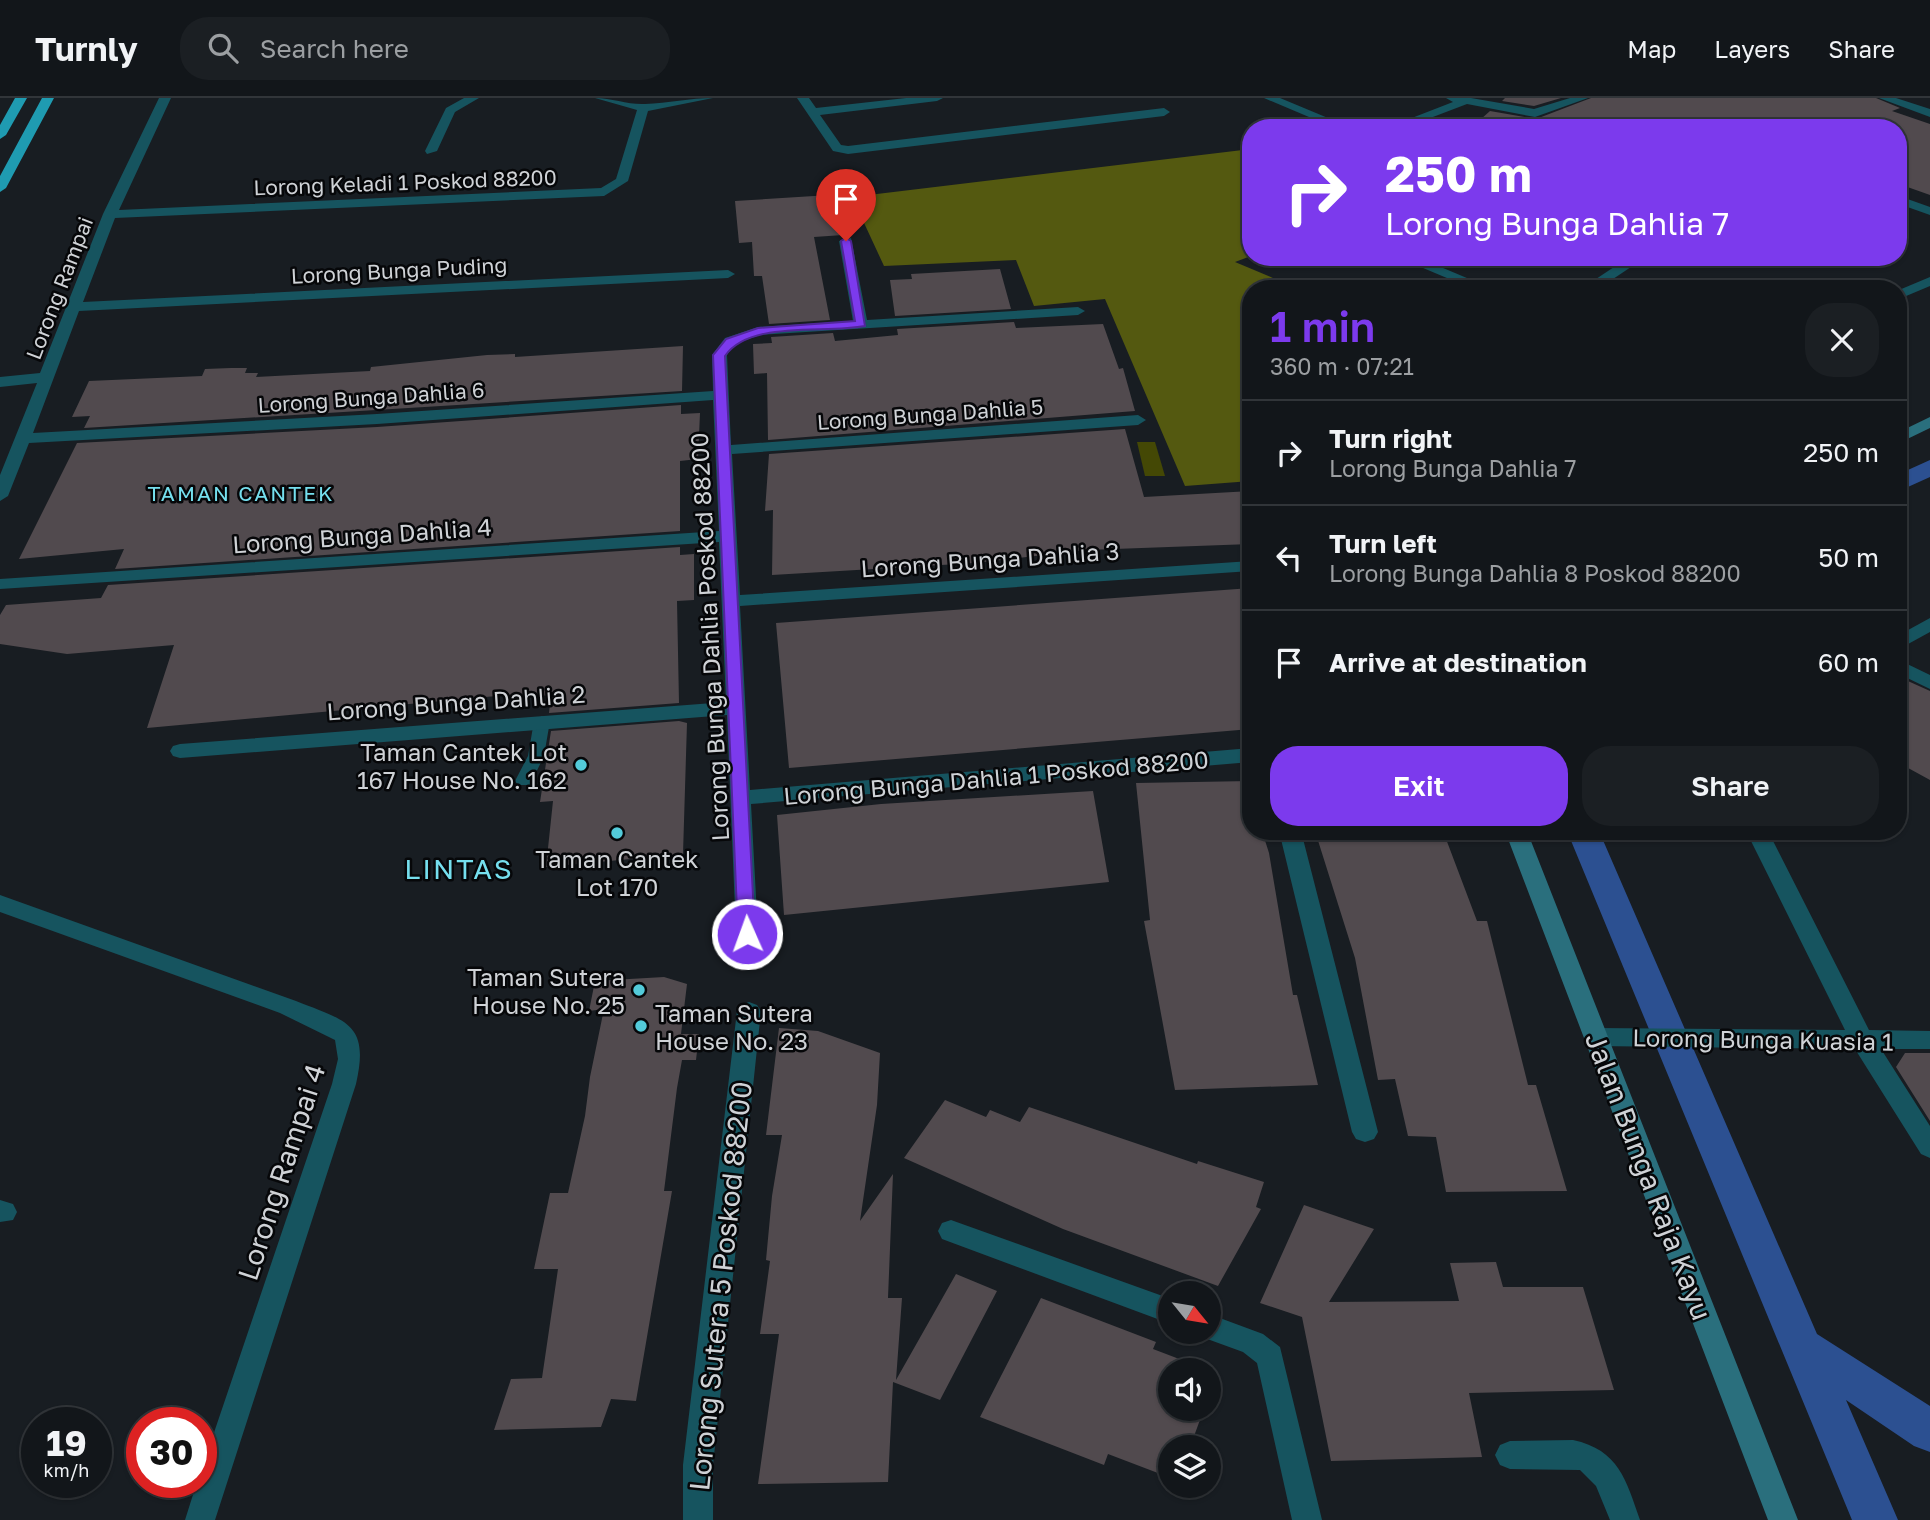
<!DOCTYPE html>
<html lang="en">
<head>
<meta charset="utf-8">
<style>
	:root { --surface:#12161a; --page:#1b1f23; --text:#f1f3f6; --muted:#9c9fa2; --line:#313539; --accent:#7c3aed }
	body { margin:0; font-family:"Golos Text",sans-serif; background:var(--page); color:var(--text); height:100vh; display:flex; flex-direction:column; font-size:26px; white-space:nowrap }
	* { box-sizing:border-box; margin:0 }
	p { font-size:23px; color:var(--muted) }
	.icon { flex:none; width:38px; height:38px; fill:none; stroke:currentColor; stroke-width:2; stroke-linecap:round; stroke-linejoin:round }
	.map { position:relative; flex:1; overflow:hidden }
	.side { position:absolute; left:1242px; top:182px; width:665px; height:560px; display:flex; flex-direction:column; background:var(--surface); border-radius:28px; box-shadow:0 2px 5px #0004,0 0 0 2px var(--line) }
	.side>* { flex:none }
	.guide { position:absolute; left:1242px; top:21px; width:665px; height:147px; border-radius:28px; box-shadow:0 2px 5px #0004,0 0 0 2px var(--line); background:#7c3aed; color:#fff; overflow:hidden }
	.needle { width:46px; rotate:120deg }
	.tools { position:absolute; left:1158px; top:1183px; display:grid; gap:14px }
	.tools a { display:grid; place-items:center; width:63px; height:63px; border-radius:50%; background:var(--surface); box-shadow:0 2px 5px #0004,0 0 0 2px var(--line); font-size:35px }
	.speed { position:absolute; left:21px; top:1309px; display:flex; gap:14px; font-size:35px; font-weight:700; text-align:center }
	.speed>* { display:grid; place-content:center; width:91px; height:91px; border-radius:50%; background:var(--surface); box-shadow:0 2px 5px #0004,0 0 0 2px var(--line); line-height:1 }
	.speed small { font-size:18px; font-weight:400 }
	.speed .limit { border:10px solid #d22; background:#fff; color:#111 }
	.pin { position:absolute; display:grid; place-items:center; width:60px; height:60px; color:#fff; margin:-72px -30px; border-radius:50% 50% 50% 0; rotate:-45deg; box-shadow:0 0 7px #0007 }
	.pin .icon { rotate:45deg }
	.me { position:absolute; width:77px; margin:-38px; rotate:358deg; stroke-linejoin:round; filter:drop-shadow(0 0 5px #0008) }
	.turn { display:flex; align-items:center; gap:24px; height:147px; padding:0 28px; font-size:32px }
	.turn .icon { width:91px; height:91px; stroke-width:2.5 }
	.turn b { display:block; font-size:49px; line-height:60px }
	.round { display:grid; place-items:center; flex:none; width:74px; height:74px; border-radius:28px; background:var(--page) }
	.summary { display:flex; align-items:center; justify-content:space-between; height:119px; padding:0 28px }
	h1 { font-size:42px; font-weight:600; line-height:52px; color:var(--accent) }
	.primary-button { display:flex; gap:14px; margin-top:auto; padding:14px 28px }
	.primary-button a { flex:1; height:80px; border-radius:28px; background:var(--accent); color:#fff; font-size:28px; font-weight:600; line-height:80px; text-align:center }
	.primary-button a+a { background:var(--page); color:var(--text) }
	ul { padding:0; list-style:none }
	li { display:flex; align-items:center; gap:21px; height:105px; padding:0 28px; border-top:2px solid var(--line) }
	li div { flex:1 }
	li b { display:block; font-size:26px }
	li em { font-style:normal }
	header { display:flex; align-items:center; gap:42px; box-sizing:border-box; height:98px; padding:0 35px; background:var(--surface); border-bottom:2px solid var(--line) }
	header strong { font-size:33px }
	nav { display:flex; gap:38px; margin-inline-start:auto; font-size:24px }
	.search { width:490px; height:63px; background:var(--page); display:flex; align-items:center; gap:18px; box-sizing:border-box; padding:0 24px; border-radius:28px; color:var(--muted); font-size:26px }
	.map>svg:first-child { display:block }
	.green { fill:#444805 }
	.forest { fill:#545910 }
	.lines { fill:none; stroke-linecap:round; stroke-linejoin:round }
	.canal { fill:#2c5091; fill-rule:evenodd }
	.building { fill:#514a4e }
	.lane { fill:#16545f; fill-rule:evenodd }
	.street { fill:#16545f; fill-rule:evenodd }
	.secondary { fill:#2a6f7d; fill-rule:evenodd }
	.highway { fill:#1f9bb1; fill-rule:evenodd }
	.route { fill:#7c3aed; stroke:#51269a; stroke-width:2 }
	.poi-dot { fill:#53cbda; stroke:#060709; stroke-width:2.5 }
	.labels { text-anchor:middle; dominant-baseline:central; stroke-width:5; stroke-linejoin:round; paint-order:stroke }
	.far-street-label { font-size:21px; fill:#cfd2d6; stroke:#060709 }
	.far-neighbourhood-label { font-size:21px; letter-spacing:2px; fill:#75dfee; stroke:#060709 }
	.street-label { font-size:24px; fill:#cfd2d6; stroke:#060709 }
	.poi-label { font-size:24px; fill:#cfd2d6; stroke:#060709; text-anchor:end }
	.quarter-label { font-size:28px; letter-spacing:2px; fill:#75dfee; stroke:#060709 }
	.near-street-label { font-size:28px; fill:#cfd2d6; stroke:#060709 }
</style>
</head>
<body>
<header>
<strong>Turnly</strong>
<div class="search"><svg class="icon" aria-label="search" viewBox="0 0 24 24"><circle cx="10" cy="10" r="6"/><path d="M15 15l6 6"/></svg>Search here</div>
<nav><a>Map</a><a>Layers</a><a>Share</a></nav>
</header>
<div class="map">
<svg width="1930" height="1422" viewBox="0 0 1930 1422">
	<rect width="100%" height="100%" fill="#181d22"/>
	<path class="green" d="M 1137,344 L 1155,344 L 1165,378 L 1145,378 Z"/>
	<path class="forest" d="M 1251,51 L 1251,158 L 1235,164 L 1299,191 L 1251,191 L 1251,383 L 1185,388 L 1105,201 L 1034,208 L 1016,162 L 884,168 L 852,99 Z"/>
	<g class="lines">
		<path class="canal" d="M 1930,362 L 1930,379 L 1899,393 L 1899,376 Z
			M 1567,733 L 1599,733 L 1817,1236 L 1930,1308 L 1930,1354 L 1914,1348 L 1846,1302 L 1898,1422 L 1852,1422 Z"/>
	</g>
	<path class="building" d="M 1505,0 L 1561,0 L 1534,8 L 1502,3 Z
		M 1591,0 L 1876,0 L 1900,10 L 1892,13 L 1930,26 L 1930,97 L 1899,86 L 1899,30 L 1740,30 L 1709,19 L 1682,30 L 1471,30 L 1490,13 L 1536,21 Z
		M 830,97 L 843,137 L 814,139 L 830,222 L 769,226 L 762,178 L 754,178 L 752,144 L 739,145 L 735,103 Z
		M 1000,171 L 1011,211 L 895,218 L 890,182 L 912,181 L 911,176 Z
		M 1014,224 L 1016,230 L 1103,226 L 1119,271 L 1123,270 L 1135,313 L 768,342 L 767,275 L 754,276 L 753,246 L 772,245 L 771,239 L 833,235 L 835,243 L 898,237 L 897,231 Z
		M 683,248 L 682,293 L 84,330 L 90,318 L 72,319 L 89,283 L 202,278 L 205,271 L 231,270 L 247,270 L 245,275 L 258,275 L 256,279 L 370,273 L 371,269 L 487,257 L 515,256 L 515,259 Z
		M 681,307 L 681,316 L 700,315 L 698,361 L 680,363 L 680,433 L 115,471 L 124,451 L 19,461 L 77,345 L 377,329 Z
		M 1125,331 L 1144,399 L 1251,393 L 1251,446 L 1087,452 L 975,465 L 772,477 L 773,412 L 765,413 L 769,356 Z
		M 680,449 L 680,457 L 694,456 L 694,502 L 677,503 L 679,605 L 549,615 L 551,597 L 518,600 L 519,596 L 147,630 L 174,547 L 67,556 L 0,546 L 0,517 L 6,507 L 101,500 L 108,487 Z
		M 1251,490 L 1251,631 L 789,670 L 776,525 Z
		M 1899,579 L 1930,593 L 1930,682 L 1899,665 Z
		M 679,623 L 687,625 L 683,756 L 546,769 L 553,703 L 540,704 L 551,633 Z
		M 1251,683 L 1251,733 L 1262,733 L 1269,755 L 1293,897 L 1297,897 L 1318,987 L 1175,992 L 1144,823 L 1150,822 L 1136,685 Z
		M 1093,693 L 1109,784 L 784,817 L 777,717 L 881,706 Z
		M 1315,733 L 1443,733 L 1477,823 L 1487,823 L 1528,987 L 1536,987 L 1567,1093 L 1446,1094 L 1436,1039 L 1408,1038 L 1395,981 L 1378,982 L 1355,860 Z
		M 664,879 L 687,886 L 681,936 L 699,936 L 696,962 L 682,962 L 677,990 L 664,1093 L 672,1093 L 636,1303 L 611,1301 L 601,1329 L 494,1332 L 511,1281 L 542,1280 L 558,1171 L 534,1171 L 550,1095 L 568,1095 L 585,1018 L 590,979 L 604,911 L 589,913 L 595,883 Z
		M 779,930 L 818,933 L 880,955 L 877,1007 L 860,1123 L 893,1076 L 888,1200 L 902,1200 L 896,1282 L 956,1176 L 997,1193 L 940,1302 L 893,1284 L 888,1384 L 758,1386 L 779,1236 L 760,1236 L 770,1163 L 766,1162 L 772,1098 L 782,1037 L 766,1037 Z
		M 1905,955 L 1930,955 L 1930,1023 L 1896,969 Z
		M 945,1002 L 986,1019 L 990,1012 L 1020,1024 L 1029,1009 L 1197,1066 L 1198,1063 L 1264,1084 L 1256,1109 L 1261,1111 L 1218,1188 L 1063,1131 L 904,1060 Z
		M 1304,1107 L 1374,1131 L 1329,1204 L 1459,1203 L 1450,1165 L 1496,1164 L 1503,1189 L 1583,1189 L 1614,1292 L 1469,1295 L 1482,1359 L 1331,1363 L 1302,1219 L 1260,1205 Z
		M 1041,1200 L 1156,1244 L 1153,1251 L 1216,1275 L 1209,1294 L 1209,1272 L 1171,1272 L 1171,1311 L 1204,1311 L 1190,1349 L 1171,1349 L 1171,1380 L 1108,1356 L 1104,1367 L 980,1319 Z"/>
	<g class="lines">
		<path class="lane" d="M 542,618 L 550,623 L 544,658 L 530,687 L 518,687 L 515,683 L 528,658 L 534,623 Z"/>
		<path class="street" d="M 159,0 L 171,0 L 119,112 L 601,90 L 616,81 L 637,12 L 595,0 C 612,0 629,7 645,6 C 668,5 690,0 713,0 L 648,13 L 628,83 L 604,98 L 115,120 L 83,204 L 728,172 L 735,176 L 728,180 L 79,213 L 33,335 L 377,316 L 713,293 L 712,257 L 725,240 L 758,229 L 853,223 L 839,143 L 851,140 L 867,222 L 1078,209 L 1085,213 L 1078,217 L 760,237 L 735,246 L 727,257 L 731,347 L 1138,317 L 1146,322 L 1138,327 L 732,356 L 740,497 L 1251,463 L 1251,473 L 740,508 L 750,692 L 1251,650 L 1251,664 L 751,706 L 758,836 L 755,842 L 739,842 L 736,836 L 727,617 L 180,660 L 173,658 L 170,653 L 173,648 L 180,646 L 726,604 L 719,444 L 0,491 L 0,481 L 719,433 L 713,302 L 377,326 L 29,345 L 8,398 L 0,403 L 0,377 L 37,285 L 0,289 L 0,279 L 40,275 L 103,116 Z
			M 464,0 L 479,0 L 455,14 L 437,53 L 427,56 L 425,53 L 446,10 Z
			M 797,0 L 809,0 L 816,10 L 906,0 L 943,0 L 937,3 L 820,17 L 841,47 L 848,48 L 1164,10 L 1170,14 L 1164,18 L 848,56 L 833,53 Z
			M 1264,0 L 1280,0 L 1352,30 L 1335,30 Z
			M 1446,0 L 1471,0 L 1534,11 L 1570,0 L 1588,0 L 1535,19 L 1467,6 L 1404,30 L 1386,30 L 1453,4 Z
			M 1879,0 L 1896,0 L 1930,11 L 1930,19 Z
			M 1697,25 L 1705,30 L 1692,30 Z
			M 1899,98 L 1930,109 L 1930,117 L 1899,106 Z
			M 1397,159 L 1417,159 L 1493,191 L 1473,191 Z
			M 1629,159 L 1646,159 L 1598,191 L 1581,191 Z
			M 1930,179 L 1930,188 L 1899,201 L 1899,192 Z
			M 1930,520 L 1930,534 L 1899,551 L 1899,537 Z
			M 1899,562 L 1930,577 L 1930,591 L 1899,576 Z
			M 1279,733 L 1301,733 L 1378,1034 L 1374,1041 L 1365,1044 L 1356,1041 L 1352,1034 Z
			M 1746,733 L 1768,733 L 1869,932 L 1930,933 L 1930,951 L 1881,951 L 1930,1028 L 1930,1060 L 1921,1056 L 1855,951 L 1596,948 L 1588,946 L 1584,939 L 1588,932 L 1596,930 L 1845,932 Z
			M 0,797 L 296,903 C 346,923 370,925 356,986 L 215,1422 L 185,1422 L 197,1384 L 201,1384 L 201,1373 L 332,986 L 338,961 L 335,942 L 280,915 L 0,814 Z
			M 749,904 L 757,907 L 761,913 L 713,1367 L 713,1422 L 683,1422 L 683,1367 L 737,913 L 741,907 Z
			M 0,1102 L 13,1106 L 17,1114 L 13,1122 L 0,1124 Z
			M 951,1122 L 1171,1201 L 1171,1226 L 942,1141 L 938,1133 L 942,1125 Z
			M 1209,1216 L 1263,1236 L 1280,1249 L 1322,1422 L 1292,1422 L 1257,1265 L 1243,1254 L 1199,1238 L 1197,1234 L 1209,1234 Z
			M 1573,1342 C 1619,1352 1626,1382 1640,1422 L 1610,1422 L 1596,1388 L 1580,1372 L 1510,1371 L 1500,1367 L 1495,1357 L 1500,1347 L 1510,1343 Z"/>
		<path class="secondary" d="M 1930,319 L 1930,330 L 1899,345 L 1899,334 Z
			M 1505,733 L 1527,733 L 1798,1422 L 1768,1422 Z"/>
		<path class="highway" d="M 15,0 L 27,0 L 6,37 L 0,41 L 0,27 Z
			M 42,0 L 54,0 L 6,90 L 0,94 L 0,78 Z"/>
	</g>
	<path class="route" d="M 846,140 L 851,143 L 865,228 C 824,236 750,222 725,258 L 755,836 L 747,842 L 738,836 L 713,257 L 726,241 L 758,230 L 855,223 L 841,143 Z"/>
	<g class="poi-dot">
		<circle cx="581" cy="667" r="7"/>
		<circle cx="617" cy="735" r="7"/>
		<circle cx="639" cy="892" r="7"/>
		<circle cx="641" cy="928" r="7"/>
	</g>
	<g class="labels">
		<g class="far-street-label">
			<text transform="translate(405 84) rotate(-2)">Lorong Keladi 1 Poskod 88200</text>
			<text transform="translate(399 172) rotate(-3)">Lorong Bunga Puding</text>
			<text transform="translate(59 190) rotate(-69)">Lorong Rampai</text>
			<text transform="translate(371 299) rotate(-4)">Lorong Bunga Dahlia 6</text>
			<text transform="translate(930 316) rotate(-4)">Lorong Bunga Dahlia 5</text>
		</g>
		<g class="far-neighbourhood-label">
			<text x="241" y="395">TAMAN CANTEK</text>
		</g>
		<g class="street-label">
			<text transform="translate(362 437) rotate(-4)">Lorong Bunga Dahlia 4</text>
			<text transform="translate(990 461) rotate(-4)">Lorong Bunga Dahlia 3</text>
			<text transform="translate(709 539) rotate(-93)">Lorong Bunga Dahlia Poskod 88200</text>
			<text transform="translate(456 604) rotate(-4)">Lorong Bunga Dahlia 2</text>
			<text transform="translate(996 679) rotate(-5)">Lorong Bunga Dahlia 1 Poskod 88200</text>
			<text transform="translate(1763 941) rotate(1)">Lorong Bunga Kuasia 1</text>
		</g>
		<g class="poi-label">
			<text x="567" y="653">Taman Cantek Lot<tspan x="567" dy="28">167 House No. 162</tspan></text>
			<text x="617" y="760" text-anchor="middle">Taman Cantek<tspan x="617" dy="28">Lot 170</tspan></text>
			<text x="625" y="878">Taman Sutera<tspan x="625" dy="28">House No. 25</tspan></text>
			<text x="655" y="914" text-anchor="start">Taman Sutera<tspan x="655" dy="28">House No. 23</tspan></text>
		</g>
		<g class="quarter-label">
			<text x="459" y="770">LINTAS</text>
		</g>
		<g class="near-street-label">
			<text transform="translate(281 1074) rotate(-72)">Lorong Rampai 4</text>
			<text transform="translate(1649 1078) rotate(69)">Jalan Bunga Raja Kayu</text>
			<text transform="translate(720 1188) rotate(-84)">Lorong Sutera 5 Poskod 88200</text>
		</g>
	</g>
</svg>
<div class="tools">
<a><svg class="needle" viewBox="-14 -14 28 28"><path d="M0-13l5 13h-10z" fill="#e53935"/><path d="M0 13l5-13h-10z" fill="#9c9fa2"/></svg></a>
<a><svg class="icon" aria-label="sound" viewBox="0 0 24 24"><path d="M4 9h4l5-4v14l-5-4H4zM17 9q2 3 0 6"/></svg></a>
<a><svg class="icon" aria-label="layers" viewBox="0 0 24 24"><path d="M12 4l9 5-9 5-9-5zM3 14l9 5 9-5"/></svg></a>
</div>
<div class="speed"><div>19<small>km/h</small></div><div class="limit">30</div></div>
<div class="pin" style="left:846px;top:143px;background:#d93025"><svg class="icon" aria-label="arrive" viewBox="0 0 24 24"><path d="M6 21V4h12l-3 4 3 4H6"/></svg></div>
<svg class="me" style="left:747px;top:836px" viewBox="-20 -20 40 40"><circle r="17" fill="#7c3aed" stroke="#fff" stroke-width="3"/><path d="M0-11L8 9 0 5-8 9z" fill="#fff"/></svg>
<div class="guide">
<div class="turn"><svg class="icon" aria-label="right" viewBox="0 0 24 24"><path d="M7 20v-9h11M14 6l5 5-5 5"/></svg><div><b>250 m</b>Lorong Bunga Dahlia 7</div></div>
</div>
<section class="side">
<div class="summary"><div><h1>1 min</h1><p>360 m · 07:21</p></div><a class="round"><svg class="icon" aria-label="close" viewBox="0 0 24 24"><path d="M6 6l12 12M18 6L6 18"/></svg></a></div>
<ul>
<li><svg class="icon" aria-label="right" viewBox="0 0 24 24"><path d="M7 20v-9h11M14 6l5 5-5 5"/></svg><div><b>Turn right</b><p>Lorong Bunga Dahlia 7</p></div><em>250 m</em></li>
<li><svg class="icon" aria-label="left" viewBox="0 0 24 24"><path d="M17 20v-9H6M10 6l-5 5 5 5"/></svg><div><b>Turn left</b><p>Lorong Bunga Dahlia 8 Poskod 88200</p></div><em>50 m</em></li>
<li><svg class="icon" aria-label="arrive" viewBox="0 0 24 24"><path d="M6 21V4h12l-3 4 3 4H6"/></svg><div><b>Arrive at destination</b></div><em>60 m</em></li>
</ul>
<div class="primary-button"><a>Exit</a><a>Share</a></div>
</section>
</div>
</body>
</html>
